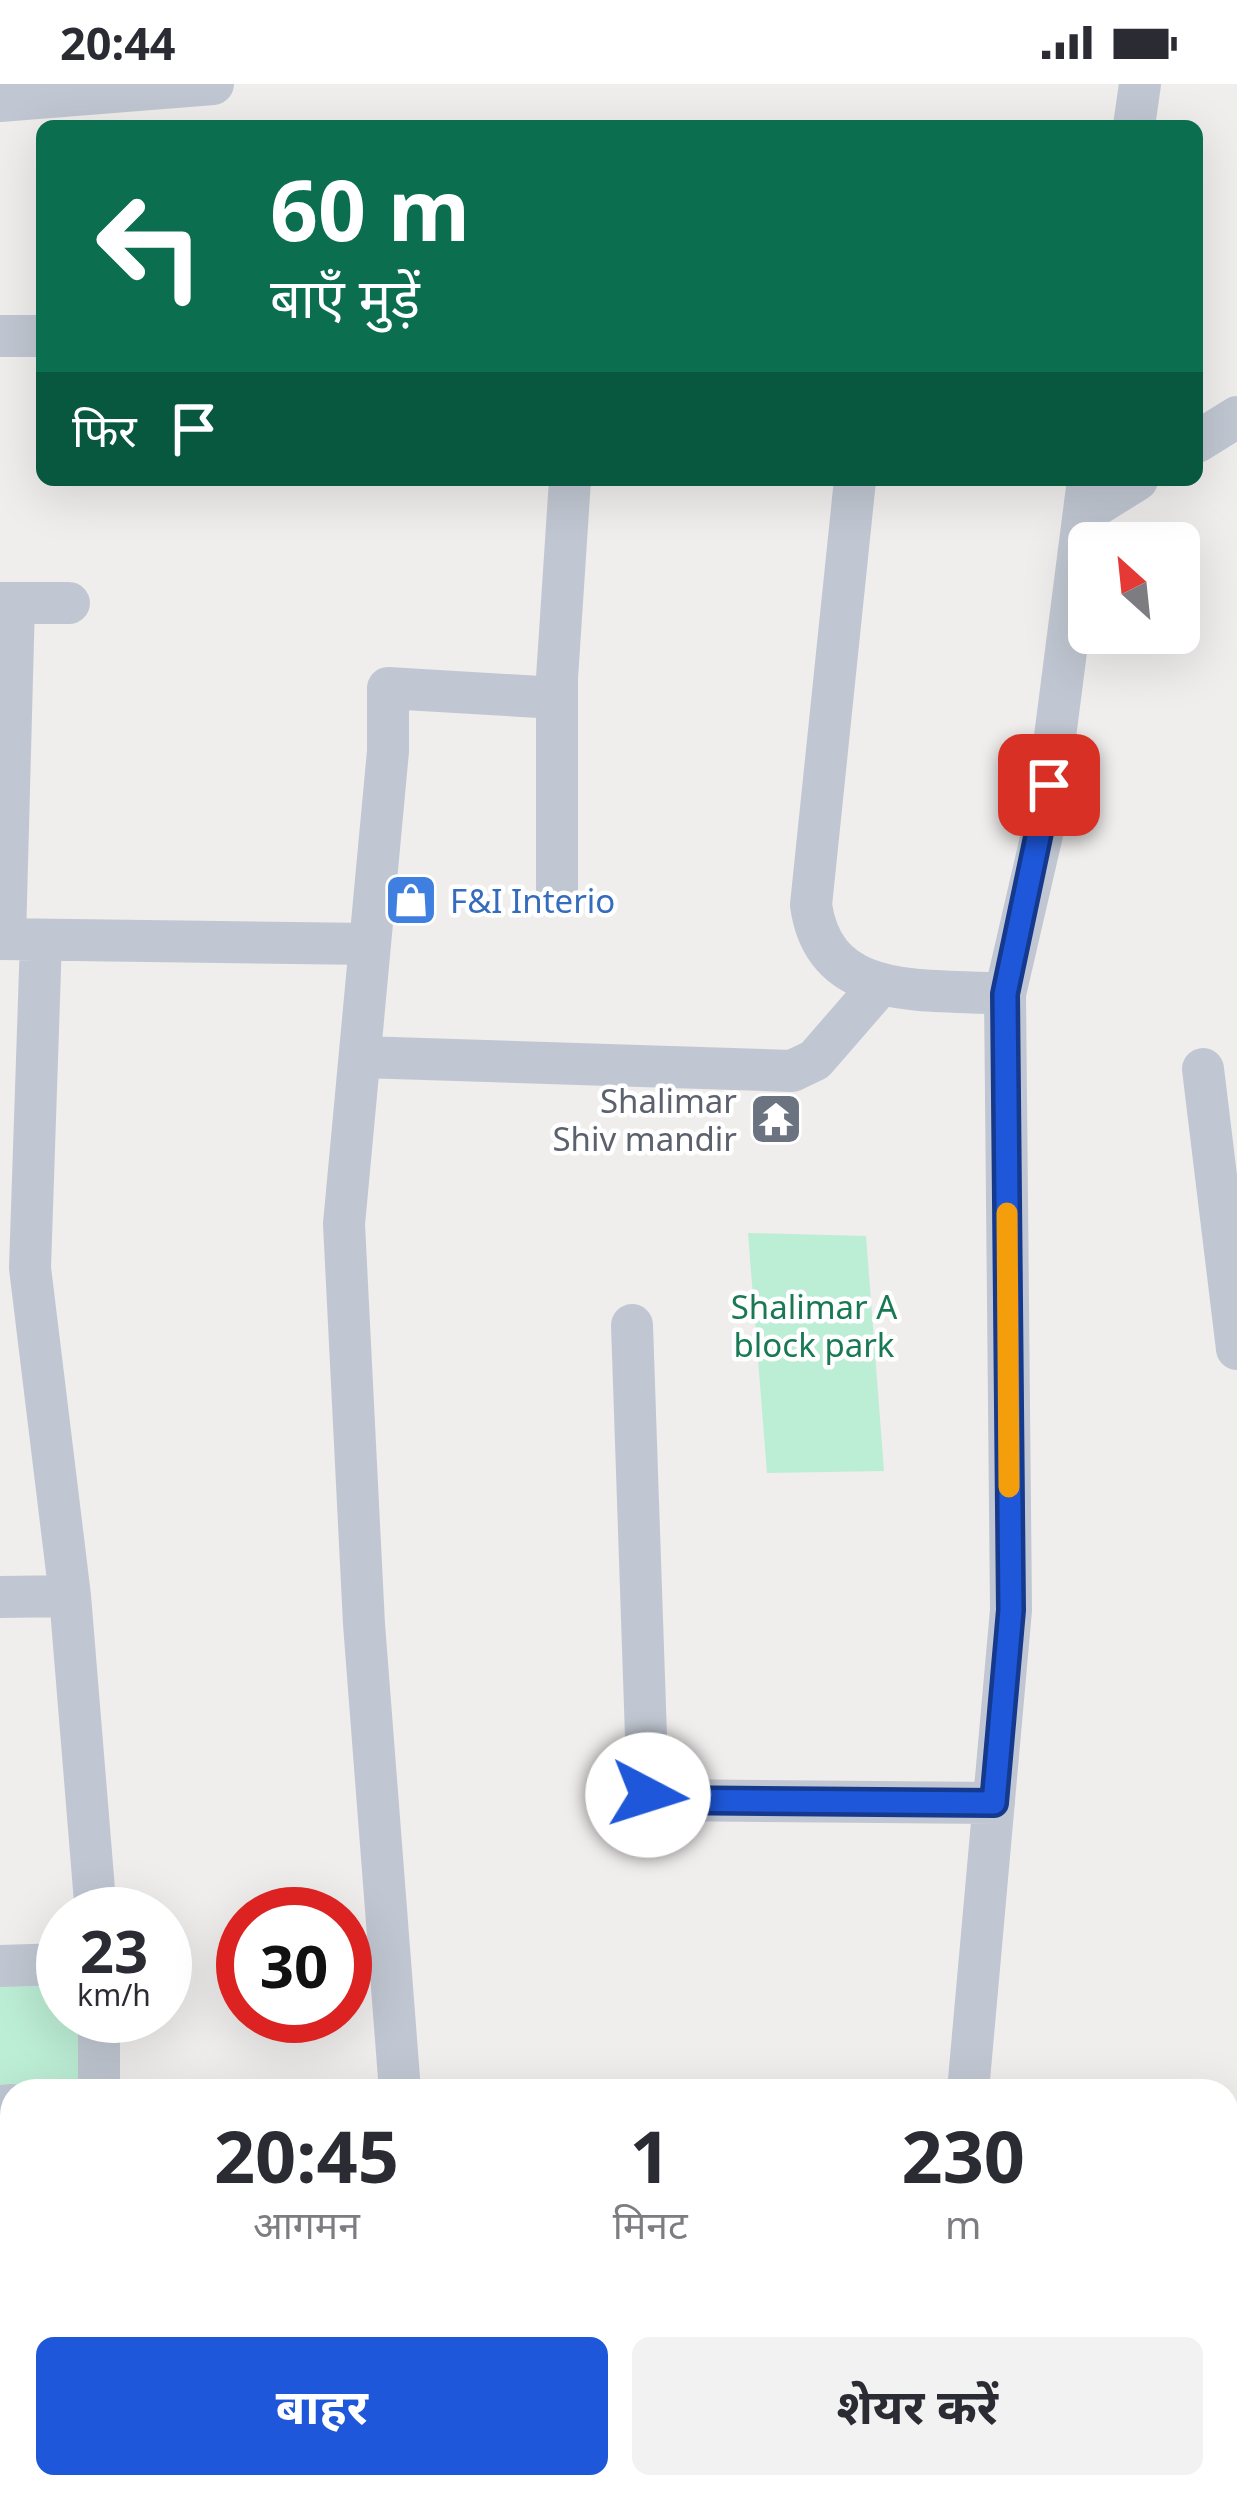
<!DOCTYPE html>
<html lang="hi">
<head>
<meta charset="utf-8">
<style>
	:root { --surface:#fff; --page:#f2f2f3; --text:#2b2b33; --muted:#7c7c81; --accent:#1e57d9 }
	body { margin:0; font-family:"Noto Sans","Noto Sans Devanagari",sans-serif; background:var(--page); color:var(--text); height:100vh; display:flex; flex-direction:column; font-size:45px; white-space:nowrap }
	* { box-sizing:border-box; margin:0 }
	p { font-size:39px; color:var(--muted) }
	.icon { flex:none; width:66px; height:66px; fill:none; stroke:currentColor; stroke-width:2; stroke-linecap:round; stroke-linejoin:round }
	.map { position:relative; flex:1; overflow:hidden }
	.details { position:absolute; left:0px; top:1995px; width:1239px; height:420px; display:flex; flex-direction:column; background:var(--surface); border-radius:36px 36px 0 0; box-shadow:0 12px 48px #0002 }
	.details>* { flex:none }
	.hud { position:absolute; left:36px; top:36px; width:1167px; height:366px; border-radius:18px; box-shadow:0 12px 48px #0002; background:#0b6e4f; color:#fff; overflow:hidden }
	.needle { width:78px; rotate:333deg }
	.buttons { position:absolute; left:1068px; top:438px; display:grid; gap:24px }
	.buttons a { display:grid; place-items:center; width:132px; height:132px; border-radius:18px; background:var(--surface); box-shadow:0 12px 48px #0002; font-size:60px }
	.speed { position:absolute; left:36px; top:1803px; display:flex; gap:24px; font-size:60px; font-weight:700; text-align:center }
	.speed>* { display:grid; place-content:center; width:156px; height:156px; border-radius:50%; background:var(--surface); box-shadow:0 12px 48px #0002; line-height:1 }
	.speed small { font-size:30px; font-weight:400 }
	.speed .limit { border:18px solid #d22; background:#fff; color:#111 }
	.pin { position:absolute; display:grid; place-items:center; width:102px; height:102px; color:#fff; margin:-51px; border-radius:24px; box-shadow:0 6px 18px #0006 }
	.me { position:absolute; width:132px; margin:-66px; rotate:95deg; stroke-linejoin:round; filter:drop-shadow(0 0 9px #0008) }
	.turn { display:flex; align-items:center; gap:42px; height:252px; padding:0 36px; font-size:54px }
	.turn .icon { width:156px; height:156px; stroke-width:2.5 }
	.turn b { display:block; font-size:84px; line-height:102px }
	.then { display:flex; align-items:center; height:114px; padding:0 36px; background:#0003; gap:24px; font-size:45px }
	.eta { display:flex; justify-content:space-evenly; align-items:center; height:204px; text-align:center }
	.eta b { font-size:72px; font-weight:700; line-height:84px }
	.action { display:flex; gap:24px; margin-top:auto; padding:24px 36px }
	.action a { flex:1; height:138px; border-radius:18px; background:var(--accent); color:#fff; font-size:48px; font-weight:700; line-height:138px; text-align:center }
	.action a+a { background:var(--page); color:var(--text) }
	.status { display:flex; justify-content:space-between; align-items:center; height:84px; padding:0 60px; background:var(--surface); direction:ltr }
	.status svg { height:33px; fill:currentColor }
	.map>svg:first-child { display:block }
	.green { fill:#bcedd5 }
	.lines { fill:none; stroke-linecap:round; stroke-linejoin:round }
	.minor { stroke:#c1c7d2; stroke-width:42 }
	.route-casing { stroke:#14398d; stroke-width:30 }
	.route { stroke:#1e57d9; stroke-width:21 }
	.slow { stroke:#f59e0b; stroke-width:21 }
	.labels { text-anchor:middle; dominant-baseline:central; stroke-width:9; stroke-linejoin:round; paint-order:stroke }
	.shop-label { font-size:33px; fill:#366cbe; stroke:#fff; text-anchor:start }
	.worship-label { font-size:33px; fill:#5b616d; stroke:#fff; text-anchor:end }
	.park-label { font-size:33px; fill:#197955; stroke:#fff }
</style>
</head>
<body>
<div class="status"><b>20:44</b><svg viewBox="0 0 49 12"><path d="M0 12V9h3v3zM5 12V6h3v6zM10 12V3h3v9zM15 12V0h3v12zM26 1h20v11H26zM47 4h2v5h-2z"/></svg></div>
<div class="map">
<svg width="1237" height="2415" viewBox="0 0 1237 2415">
	<rect width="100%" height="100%" fill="#f0eded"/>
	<path class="green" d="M 748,1149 L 866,1152 L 884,1387 L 767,1389 Z
		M 63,1881 L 63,1932 L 99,1932 L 99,2007 L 12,2007 L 0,2019 L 0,1884 Z
		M 12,2293 L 12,2403 L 132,2403 L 134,2415 L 0,2415 L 0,2295 Z"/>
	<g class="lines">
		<path class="minor" d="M 0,17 L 213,0
			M 1134,42 L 1140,0
			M 0,252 L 42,252
			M 1197,358 L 1237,333
			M 855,396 L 811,821 C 825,920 926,904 1005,910
			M 1084,429 L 1137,396
			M 0,519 L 69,519
			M 557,809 L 557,594 L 570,396
			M 0,855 L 370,860
			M 5,855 L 14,519
			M 41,856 L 30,1184 L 70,1512
			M 362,973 L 792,987 L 815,976 L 881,900
			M 1203,985 L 1237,1265
			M 632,1241 L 648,1711 L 658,1716 L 994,1719
			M 0,1513 L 70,1512 L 96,1830
			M 0,1882 L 63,1880
			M 99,2007 L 99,1932
			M 400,2007 L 364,1540 L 344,1140 L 388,667 L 388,604 L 557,614
			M 968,2007 L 1011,1526 L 1005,910 L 1043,746 L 1088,396
			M 0,2022 L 12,2021
			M 1227,2113 L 1237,2109
			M 0,2295 L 12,2293
			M 133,2403 L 134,2415
			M 455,2403 L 456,2415
			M 998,2403 L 1004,2415
			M 533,2415 L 561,2403"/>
	</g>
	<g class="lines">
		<g class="route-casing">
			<path id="route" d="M 648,1711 L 658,1716 L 994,1719 L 1011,1526 L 1005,910 L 1049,701"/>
		</g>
		<use href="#route" class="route"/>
		<path class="slow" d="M 1007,1129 L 1009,1403"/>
	</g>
	<defs>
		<g id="shop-square" transform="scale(2.7)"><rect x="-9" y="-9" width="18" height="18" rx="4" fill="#3f7fe0" stroke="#fff"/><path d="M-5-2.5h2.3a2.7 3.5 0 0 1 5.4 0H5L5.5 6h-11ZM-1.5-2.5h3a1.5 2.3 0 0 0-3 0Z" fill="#fff"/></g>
		<g id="temple-square" transform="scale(2.7)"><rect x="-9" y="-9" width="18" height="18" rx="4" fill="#6b7280" stroke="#fff"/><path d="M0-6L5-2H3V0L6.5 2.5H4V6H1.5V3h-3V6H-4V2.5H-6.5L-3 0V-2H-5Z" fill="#fff"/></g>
	</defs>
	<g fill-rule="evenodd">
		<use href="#shop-square" x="411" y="816"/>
		<use href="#temple-square" x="776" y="1035"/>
	</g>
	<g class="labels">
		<g class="shop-label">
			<text x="450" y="816">F&amp;I Interio</text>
		</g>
		<g class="worship-label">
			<text x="737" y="1016">Shalimar<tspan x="737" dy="38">Shiv mandir</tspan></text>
		</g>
		<g class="park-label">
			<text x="814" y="1222">Shalimar A<tspan x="814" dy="38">block park</tspan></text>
		</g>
	</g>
</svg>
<div class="buttons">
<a><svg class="needle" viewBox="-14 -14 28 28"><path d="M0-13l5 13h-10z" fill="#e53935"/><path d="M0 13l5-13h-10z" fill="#7c7c81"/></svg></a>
</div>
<div class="speed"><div>23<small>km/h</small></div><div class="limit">30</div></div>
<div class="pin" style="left:1049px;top:701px;background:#d93025"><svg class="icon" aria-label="arrive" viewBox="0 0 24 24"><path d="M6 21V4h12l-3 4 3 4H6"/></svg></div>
<svg class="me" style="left:648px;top:1711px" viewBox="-20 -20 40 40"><circle r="19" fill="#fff"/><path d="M0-13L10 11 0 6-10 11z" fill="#1e57d9"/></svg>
<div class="hud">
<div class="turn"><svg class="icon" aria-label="left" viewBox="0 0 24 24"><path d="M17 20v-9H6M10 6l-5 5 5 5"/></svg><div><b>60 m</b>बाएँ मुड़ें</div></div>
<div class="then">फिर<svg class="icon" aria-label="arrive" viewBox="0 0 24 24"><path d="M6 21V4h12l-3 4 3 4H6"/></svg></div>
</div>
<section class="details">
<div class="eta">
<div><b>20:45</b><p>आगमन</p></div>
<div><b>1</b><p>मिनट</p></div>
<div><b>230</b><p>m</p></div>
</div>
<div class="action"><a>बाहर</a><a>शेयर करें</a></div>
</section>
</div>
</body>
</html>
